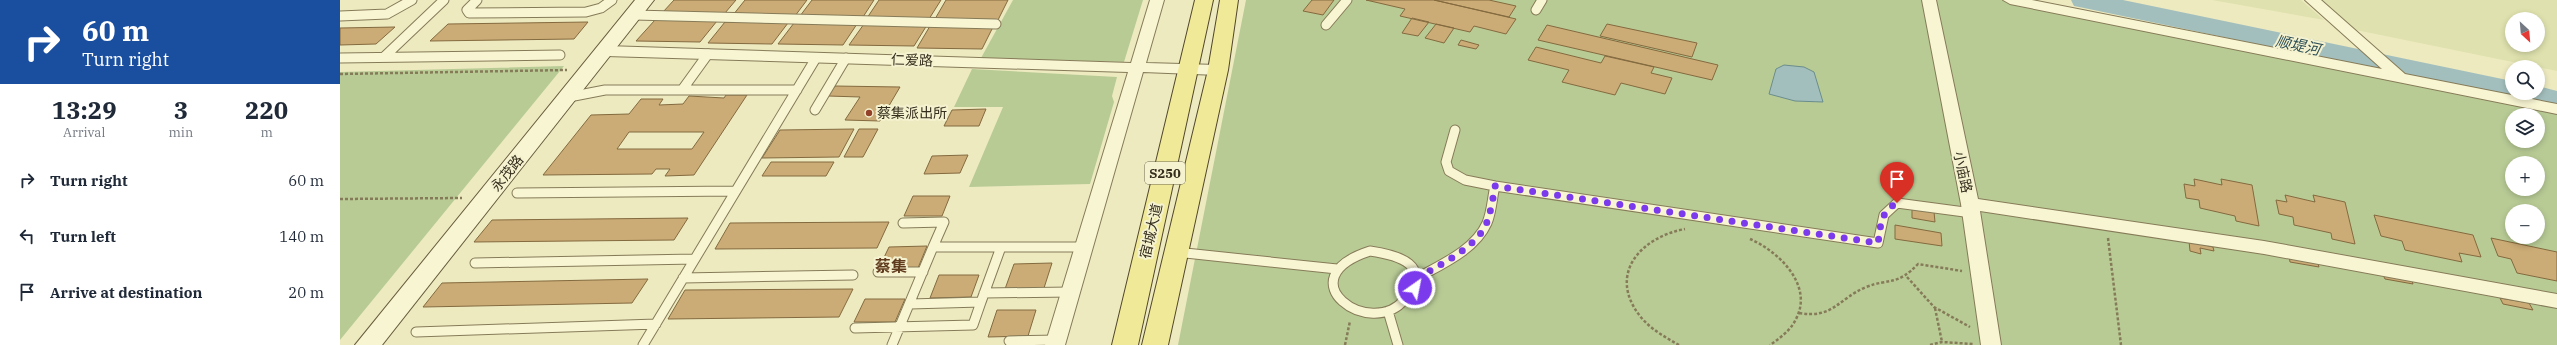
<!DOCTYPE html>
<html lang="en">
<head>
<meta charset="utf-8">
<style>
	:root { --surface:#fff; --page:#f6f6f7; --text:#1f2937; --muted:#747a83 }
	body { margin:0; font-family:"IBM Plex Serif","Noto Sans SC",serif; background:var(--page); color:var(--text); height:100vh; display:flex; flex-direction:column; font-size:15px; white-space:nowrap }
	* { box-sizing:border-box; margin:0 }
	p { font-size:13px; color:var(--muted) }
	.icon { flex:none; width:22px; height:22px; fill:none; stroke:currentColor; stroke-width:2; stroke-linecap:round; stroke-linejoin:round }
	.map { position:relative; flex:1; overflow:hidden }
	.details { display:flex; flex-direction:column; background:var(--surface); width:340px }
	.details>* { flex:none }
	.guide { background:#1a4fa0; color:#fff; overflow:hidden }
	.needle { width:26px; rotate:154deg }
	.controls { position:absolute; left:2165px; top:12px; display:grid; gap:8px }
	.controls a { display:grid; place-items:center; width:40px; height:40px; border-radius:50%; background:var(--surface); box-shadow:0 2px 6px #0003; font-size:20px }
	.pin { position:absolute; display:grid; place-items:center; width:34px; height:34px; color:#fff; margin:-41px -17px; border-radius:50% 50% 50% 0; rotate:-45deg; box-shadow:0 0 4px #0007 }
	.pin .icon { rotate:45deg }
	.me { position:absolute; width:44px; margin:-22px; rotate:33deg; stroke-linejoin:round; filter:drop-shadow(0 0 3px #0008) }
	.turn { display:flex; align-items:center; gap:14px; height:84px; padding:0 16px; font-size:18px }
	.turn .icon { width:52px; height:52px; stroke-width:2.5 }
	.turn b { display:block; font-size:28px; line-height:34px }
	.eta { display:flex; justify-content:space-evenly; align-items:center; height:68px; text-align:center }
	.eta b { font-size:24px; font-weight:700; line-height:28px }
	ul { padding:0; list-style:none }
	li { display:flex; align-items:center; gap:12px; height:56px; padding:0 16px }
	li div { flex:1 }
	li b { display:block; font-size:15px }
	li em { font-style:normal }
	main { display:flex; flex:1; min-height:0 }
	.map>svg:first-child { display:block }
	.farmland { fill:#dfe2ae; fill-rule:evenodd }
	.green { fill:#b8cb95; fill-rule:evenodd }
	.water { fill:#a3bfbd; stroke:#6a8d8c }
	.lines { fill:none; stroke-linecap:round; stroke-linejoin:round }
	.river { fill:#a3bfbd; fill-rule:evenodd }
	.building { fill:#cbac76; stroke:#846a3f; fill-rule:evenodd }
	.lane-casing { stroke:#867b58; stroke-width:11 }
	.street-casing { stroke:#867b58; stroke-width:2 }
	.secondary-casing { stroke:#675b3c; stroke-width:2 }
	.primary-casing { stroke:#53472d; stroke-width:2 }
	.path { stroke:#867b58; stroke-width:2.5; stroke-dasharray:3 2; stroke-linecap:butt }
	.lane { stroke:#f8f5d3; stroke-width:9 }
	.street { fill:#f8f5d3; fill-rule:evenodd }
	.secondary { fill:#f8f5d3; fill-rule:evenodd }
	.primary { fill:#f0e998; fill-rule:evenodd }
	.route { stroke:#7c3aed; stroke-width:7; stroke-dasharray:0 12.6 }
	.poi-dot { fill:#944129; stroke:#f5f2d0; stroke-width:1.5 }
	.labels { text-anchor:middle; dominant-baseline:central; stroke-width:4; stroke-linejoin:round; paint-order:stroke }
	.shield { fill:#f5f2d0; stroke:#6f6953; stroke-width:1 }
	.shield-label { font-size:13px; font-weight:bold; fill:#352e1d }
	.street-label { font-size:14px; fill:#352e1d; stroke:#f5f2d0 }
	.poi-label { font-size:14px; fill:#352e1d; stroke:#f5f2d0; text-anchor:start }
	.water-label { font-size:15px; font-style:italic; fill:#2c4e55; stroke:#f5f2d0 }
	.quarter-label { font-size:16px; font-weight:bold; fill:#613b1d; stroke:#f5f2d0 }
</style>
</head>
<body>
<main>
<section class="details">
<div class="guide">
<div class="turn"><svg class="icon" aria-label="right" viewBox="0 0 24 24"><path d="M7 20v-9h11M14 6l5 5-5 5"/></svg><div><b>60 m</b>Turn right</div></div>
</div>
<div class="eta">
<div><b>13:29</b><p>Arrival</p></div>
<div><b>3</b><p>min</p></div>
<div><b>220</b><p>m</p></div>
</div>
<ul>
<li><svg class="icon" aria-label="right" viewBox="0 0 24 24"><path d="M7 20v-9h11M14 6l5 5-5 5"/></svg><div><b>Turn right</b></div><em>60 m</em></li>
<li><svg class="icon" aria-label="left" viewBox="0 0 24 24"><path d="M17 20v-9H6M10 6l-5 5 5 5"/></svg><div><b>Turn left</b></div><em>140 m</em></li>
<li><svg class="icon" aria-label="arrive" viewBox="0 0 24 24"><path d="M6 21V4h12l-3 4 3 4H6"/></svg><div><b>Arrive at destination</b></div><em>20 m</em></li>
</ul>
</section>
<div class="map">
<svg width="2217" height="345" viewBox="0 0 2217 345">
	<rect width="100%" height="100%" fill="#edeac0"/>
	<path class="farmland" d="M 1872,0 L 1961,0 L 1984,20 Z
		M 1982,0 L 2217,0 L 2217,71 L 2016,30 ZM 2172,19 L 2198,19 L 2198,45 L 2172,45 Z"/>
	<path class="green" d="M 673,0 L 803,0 L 784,62 L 641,58 Z
		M 906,0 L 1675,0 L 2217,112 L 2217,345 L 838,345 ZM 2172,115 L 2198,115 L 2198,141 L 2172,141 ZM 2172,163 L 2198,163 L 2198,189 L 2172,189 ZM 2172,211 L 2198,211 L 2198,237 L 2172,237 Z
		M 224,66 L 0,340 L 0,72 Z
		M 632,69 L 777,77 L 772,96 L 774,102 L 750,184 L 629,187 L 663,107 L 614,107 Z"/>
	<path class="water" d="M 1444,65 L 1464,67 L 1474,72 L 1483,102 L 1455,101 L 1429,94 L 1436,69 Z"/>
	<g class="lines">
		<path class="river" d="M 1731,0 L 1783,0 L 2172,81 L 2172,93 L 2198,93 L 2198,86 L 2217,91 L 2217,109 L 2175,98 L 1744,8 L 1734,6 Z"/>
	</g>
	<path class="building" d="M 334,0 L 396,0 L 385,13 L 323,12 Z
		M 405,0 L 467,0 L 455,16 L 393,15 Z
		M 472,0 L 534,0 L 523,17 L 460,16 Z
		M 539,0 L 601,0 L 589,19 L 527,18 Z
		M 606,0 L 668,0 L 658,20 L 595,19 Z
		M 972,0 L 994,0 L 983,15 L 963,11 Z
		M 1026,0 L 1094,0 L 1176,19 L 1166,34 L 1134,26 L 1130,32 L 1060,16 L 1065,9 Z
		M 1094,0 L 1149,0 L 1176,6 L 1169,17 Z
		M 1072,18 L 1089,22 L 1078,36 L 1062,33 Z
		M 315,20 L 377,21 L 360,42 L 296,41 Z
		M 248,22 L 234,39 L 90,41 L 108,24 Z
		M 385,22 L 448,23 L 432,44 L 368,43 Z
		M 454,23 L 517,24 L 503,45 L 438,44 Z
		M 524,24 L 587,25 L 574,46 L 509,45 Z
		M 1096,24 L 1114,28 L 1104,43 L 1085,38 Z
		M 1267,24 L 1357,43 L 1352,57 L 1260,36 Z
		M 1207,25 L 1378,65 L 1372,80 L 1198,40 Z
		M 590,26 L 653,27 L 642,49 L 577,48 Z
		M 55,27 L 36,44 L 0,45 L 0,28 Z
		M 1121,40 L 1139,45 L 1136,49 L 1118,45 Z
		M 1196,47 L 1261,63 L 1265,56 L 1314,67 L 1311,73 L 1332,78 L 1325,94 L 1281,83 L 1275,95 L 1222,82 L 1229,70 L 1188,60 Z
		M 495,86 L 560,87 L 540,121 L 505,120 L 520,97 L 488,96 Z
		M 386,95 L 407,95 L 354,175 L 325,176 L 330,169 L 316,169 L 312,174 L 203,175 L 251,115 L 289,114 L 301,99 L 323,99 L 319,105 L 343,104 L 349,96 L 384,98 ZM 289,132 L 364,132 L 352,149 L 277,149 Z
		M 646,109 L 639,126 L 604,126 L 612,110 Z
		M 514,129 L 499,157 L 422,158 L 440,130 Z
		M 519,129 L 538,129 L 523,157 L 504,157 Z
		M 628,155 L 620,173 L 584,174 L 592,156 Z
		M 431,162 L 494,162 L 486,176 L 422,176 Z
		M 1854,179 L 1882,185 L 1881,179 L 1912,185 L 1919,226 L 1896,221 L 1895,216 L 1860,208 L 1859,200 L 1846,198 L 1844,184 L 1855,186 Z
		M 1945,195 L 1975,202 L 1973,195 L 2005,202 L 2015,244 L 1992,239 L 1991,233 L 1954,225 L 1953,217 L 1939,214 L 1936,200 L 1947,202 Z
		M 573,196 L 610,196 L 602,216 L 564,216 Z
		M 1572,208 L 1594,212 L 1595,222 L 1572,218 Z
		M 2034,215 L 2133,235 L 2141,257 L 2119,253 L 2122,262 L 2065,250 L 2062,241 L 2041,236 Z
		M 348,218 L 334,240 L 134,242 L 152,220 Z
		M 549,222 L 537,248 L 375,249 L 390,223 Z
		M 1555,225 L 1601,233 L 1602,246 L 1555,239 Z
		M 2151,238 L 2217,252 L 2217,281 L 2177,273 L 2171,259 L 2158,256 Z
		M 1849,241 L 1873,247 L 1874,251 L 1860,248 L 1861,254 L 1850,251 Z
		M 587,246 L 578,268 L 539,268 L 549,247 Z
		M 1949,256 L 1977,261 L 1979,267 L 1950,262 Z
		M 712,263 L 704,288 L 665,289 L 674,264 Z
		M 2042,273 L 2071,278 L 2073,284 L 2045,279 Z
		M 599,275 L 639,275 L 631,297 L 590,298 Z
		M 308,279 L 292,303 L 83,307 L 102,283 Z
		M 513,289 L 499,317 L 328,319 L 345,290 Z
		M 2160,298 L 2189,303 L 2193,310 L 2163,304 Z
		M 525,299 L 565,299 L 555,322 L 514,322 Z
		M 657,310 L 696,310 L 688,336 L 648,337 Z"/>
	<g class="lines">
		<g class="lane-casing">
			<path id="lane" d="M 137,0 L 127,10 L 129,13 L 246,12 L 261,8 L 272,0
				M 1196,10 L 1202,0
				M 294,15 L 656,24
				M 0,16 L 47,14 L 72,0
				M 986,25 L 1007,0
				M 44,57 L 104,0
				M 0,58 L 220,55
				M 342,90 L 368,54
				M 229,97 L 265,90 L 457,90
				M 475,110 L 506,58
				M 1115,130 L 1106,162 L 1109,171 L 1125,180 L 1155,186 L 1538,243 L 1544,215 L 1557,203 L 1632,213
				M 177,193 L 395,191
				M 563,223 L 604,222 L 593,247
				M 1030,251 C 1058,255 1094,265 1065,299 C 1031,341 944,279 1030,251 Z
				M 836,252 L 997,269
				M 135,263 L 355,259
				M 538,272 L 583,272
				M 343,278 L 513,275
				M 1077,278 C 1102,264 1135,250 1147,223 C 1152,211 1152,198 1155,186
				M 644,293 L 731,292
				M 570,304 L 641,302 L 661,247
				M 1048,311 L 1058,345
				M 515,328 L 633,325 L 641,302
				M 76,332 L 316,324
				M 669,341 L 717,340
				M 303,345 L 476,58
				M 552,345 L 593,247 L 745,247"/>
		</g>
		<g class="street-casing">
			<path id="street" d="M 810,0 L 824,0 L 806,63 L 878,65 L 886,70 L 878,75 L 803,72 L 725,345 L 705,345 L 788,72 L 266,56 L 258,51 L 266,46 L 791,63 Z
				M 1582,0 L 1596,0 L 1638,199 L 1924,241 L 2217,294 L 2217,308 L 1924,254 L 1640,211 L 1661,345 L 1641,345 L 1621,204 Z
				M 1663,0 L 1692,0 L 2042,69 L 1965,0 L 1981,0 L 2065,74 L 2217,104 L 2217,114 L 1670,4 Z"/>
		</g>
		<g class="secondary-casing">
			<path id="secondary" d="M 295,0 L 314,0 L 42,345 L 15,345 Z"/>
		</g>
		<g class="primary-casing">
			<path id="primary" d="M 855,0 L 873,0 L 798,345 L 772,345 Z
				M 880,0 L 898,0 L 888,70 L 828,345 L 802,345 L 868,70 Z"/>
		</g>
		<path class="path" d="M 0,74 L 227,70
			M 0,199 L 122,198
			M 1768,238 L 1781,345
			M 1410,239 C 1438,251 1474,285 1456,319 C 1451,330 1440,338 1430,345
			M 1567,277 L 1594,307 L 1630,327
			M 1595,308 L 1602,342
			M 1459,313 C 1493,319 1498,299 1526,287 C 1550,278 1557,286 1578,264 L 1622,271
			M 1005,345 L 1010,321
			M 1339,345 C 1325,337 1310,329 1300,316 C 1267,274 1301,237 1345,229
			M 1590,345 L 1602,342 L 1633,344"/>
		<use href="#lane" class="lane"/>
		<use href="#street" class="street"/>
		<use href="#secondary" class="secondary"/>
		<use href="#primary" class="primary"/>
	</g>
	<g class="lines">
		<path class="route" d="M 1075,288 L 1077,278 C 1098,266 1138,247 1147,222 C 1151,211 1153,198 1155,186 L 1538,243 C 1541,225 1540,212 1557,203"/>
	</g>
	<circle class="poi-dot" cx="529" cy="113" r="4"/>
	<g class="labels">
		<rect class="shield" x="805" y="162" width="40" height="22" rx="3"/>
		<g class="shield-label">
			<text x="825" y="173">S250</text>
		</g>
		<g class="street-label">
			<text transform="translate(572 60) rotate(2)">仁爱路</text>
			<text transform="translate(1623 172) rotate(78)">小庙路</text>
			<text transform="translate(167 173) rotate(-51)">永茂路</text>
			<text transform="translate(811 231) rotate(-77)">宿城大道</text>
		</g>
		<g class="poi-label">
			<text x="537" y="113">蔡集派出所</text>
		</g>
		<g class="water-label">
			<text transform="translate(1958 45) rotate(12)">顺堤河</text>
		</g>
		<g class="quarter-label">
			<text x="551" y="266">蔡集</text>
		</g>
	</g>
</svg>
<div class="controls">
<a><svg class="needle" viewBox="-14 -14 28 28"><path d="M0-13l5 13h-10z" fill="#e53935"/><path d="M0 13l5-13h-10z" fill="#747a83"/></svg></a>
<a><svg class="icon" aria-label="search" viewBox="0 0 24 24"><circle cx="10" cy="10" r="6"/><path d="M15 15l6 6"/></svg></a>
<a><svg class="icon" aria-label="layers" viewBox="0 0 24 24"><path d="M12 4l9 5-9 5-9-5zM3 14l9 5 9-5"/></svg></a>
<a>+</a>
<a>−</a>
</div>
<div class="pin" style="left:1557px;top:203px;background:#d93025"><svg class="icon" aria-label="arrive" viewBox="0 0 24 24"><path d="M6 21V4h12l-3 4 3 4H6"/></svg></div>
<svg class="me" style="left:1075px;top:288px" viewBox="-20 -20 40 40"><circle r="17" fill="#7c3aed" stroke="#fff" stroke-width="3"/><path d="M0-11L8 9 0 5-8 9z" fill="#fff"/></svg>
</div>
</main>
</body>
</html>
